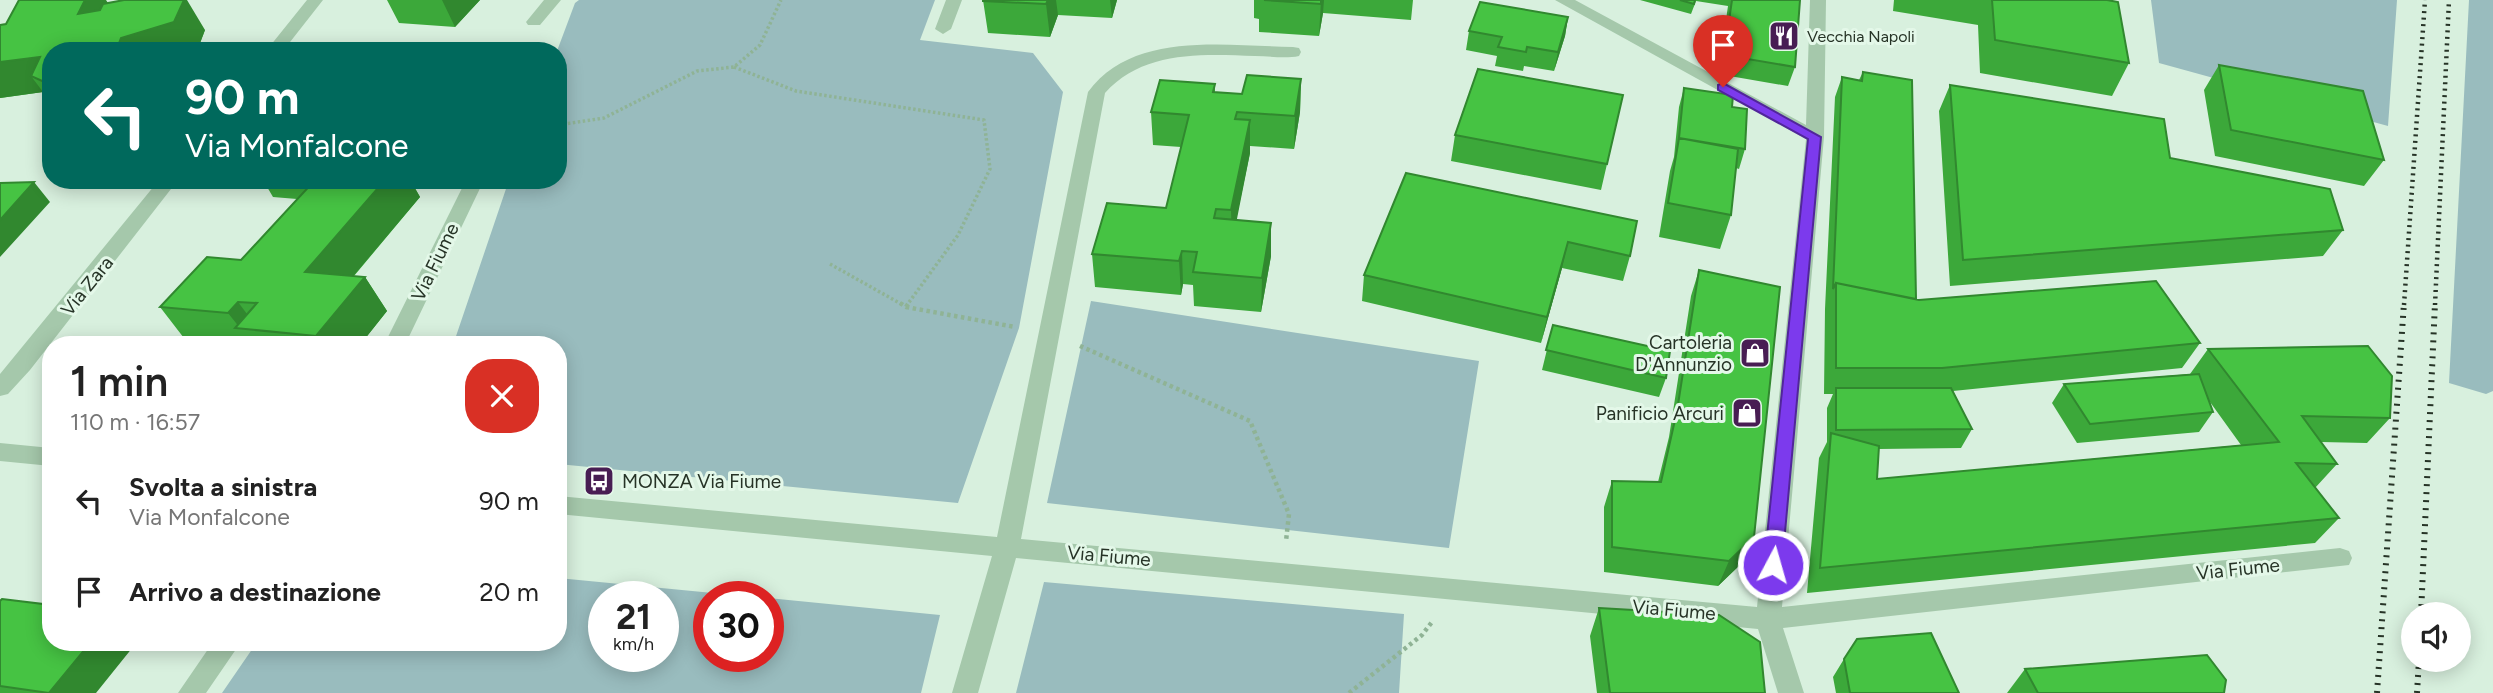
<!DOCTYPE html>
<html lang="it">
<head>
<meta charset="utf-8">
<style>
	:root { --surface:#fff; --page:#f6f6f6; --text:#222; --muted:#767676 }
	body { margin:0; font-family:Figtree,sans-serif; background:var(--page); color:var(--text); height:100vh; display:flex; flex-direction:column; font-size:26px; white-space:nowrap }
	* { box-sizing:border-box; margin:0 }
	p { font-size:23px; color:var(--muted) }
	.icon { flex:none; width:38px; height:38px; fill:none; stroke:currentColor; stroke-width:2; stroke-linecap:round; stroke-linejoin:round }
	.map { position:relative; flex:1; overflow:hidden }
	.sheet { position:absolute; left:42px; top:336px; width:525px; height:315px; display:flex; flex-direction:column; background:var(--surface); border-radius:28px; box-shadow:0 4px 18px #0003 }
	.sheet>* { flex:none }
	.banner { position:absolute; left:42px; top:42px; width:525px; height:147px; border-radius:28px; box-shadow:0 4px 18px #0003; background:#00695c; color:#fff; overflow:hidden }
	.tools { position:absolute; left:2401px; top:602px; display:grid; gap:14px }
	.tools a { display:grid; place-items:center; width:70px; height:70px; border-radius:50%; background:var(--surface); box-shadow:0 4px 18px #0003; font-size:35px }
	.speed { position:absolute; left:588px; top:581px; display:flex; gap:14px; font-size:35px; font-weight:700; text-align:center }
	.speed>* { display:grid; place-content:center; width:91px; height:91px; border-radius:50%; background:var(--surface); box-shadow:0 4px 18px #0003; line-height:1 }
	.speed small { font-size:18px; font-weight:400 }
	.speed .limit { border:10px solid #d22; background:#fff; color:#111 }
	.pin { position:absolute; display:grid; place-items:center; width:60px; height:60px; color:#fff; margin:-72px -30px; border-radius:50% 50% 50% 0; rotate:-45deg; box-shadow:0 0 7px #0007 }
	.pin .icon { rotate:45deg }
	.me { position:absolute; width:77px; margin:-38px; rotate:6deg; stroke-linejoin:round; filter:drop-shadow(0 0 5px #0008) }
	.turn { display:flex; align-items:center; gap:24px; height:147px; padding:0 28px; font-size:32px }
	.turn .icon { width:91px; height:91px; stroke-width:2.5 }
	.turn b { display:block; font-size:49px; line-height:60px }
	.round { display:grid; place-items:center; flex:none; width:74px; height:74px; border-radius:28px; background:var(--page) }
	.headline { display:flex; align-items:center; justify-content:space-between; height:119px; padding:0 28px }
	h1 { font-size:42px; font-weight:600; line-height:52px }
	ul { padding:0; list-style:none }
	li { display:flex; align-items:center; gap:21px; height:91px; padding:0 28px }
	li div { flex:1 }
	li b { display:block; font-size:26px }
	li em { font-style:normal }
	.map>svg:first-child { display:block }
	.green { fill:#99bcbe; fill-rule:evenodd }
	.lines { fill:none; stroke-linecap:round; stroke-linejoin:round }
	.path-far1 { stroke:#8fb395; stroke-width:3.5; stroke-dasharray:2.5 2.5; stroke-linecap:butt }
	.path { stroke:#8fb395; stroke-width:4.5; stroke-dasharray:3.5 3.5; stroke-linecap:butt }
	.minor { fill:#a5c8ab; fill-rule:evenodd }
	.rail-far1 { stroke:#263326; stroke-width:4.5; stroke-dasharray:2 4.5; stroke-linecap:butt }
	.rail { stroke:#263326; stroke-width:6; stroke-dasharray:2 6; stroke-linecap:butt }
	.wall { fill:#3ca83a }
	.shaded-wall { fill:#31882f }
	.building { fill:#46c343; stroke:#31882f; stroke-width:2 }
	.route { fill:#7c3aed; stroke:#51269a; stroke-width:2 }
	.labels { text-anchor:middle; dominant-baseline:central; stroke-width:6; stroke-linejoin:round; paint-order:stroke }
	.far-poi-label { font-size:16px; fill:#263326; stroke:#e4f8e9; text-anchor:start }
	.street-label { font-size:19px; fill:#263326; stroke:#e4f8e9 }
	.poi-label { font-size:19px; fill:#263326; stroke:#e4f8e9; text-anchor:end }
</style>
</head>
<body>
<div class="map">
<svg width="2493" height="693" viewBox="0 0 2493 693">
	<rect width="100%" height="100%" fill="#d8f0de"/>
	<path class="green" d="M 579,0 L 935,0 L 920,40 L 1033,53 L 1063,92 L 1019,328 L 958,503 L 558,464 L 558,345 L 453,345 L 509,180 L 558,180 L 557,51 L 575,3 Z
		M 2151,0 L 2397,0 L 2388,126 L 2159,63 Z
		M 2469,0 L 2493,0 L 2493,391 L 2486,394 L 2449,383 Z
		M 1091,301 L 1479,361 L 1449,548 L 1047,503 Z
		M 558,578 L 754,597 L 709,597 L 709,656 L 768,656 L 768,598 L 940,615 L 921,693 L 222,693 L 257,642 L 558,642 ZM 604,597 L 663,597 L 663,656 L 604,656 Z
		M 1044,582 L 1404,614 L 1399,693 L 1016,693 Z"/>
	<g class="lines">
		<path class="path-far1" d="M 734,67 L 796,91 L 984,120 L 990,169 L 958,235 L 907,305
			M 558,125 L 604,118 L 697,71 L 734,67 L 760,45 L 781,0
			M 830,264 L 903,305"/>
		<path class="path" d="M 900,303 L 906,307 L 1015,327
			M 906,307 L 909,303
			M 1080,346 L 1250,421 L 1289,514 L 1286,541
			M 1349,693 L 1422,635 L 1432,622"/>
		<path class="minor" d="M 307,0 L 323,0 L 283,51 L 266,51 Z
			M 544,0 L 561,0 L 540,25 L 528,25 L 526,22 Z
			M 946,0 L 962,0 L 951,29 L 943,34 L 935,29 Z
			M 1555,0 L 1575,0 L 1806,125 L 1810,0 L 1826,0 L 1824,137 L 1782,607 L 2340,548 L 2349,551 L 2352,558 L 2349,565 L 1783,628 L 1804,693 L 1778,693 L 1758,629 L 1016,558 L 978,693 L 952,693 L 992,556 L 558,514 L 558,496 L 997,537 L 1088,92 C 1133,30 1226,46 1293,47 L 1299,48 L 1301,52 L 1299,56 C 1285,59 1269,56 1255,56 C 1203,54 1143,50 1105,93 L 1021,539 L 1757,607 L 1806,139 Z
			M 159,180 L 178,180 L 30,370 L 8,394 L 0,396 L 0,374 Z
			M 466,180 L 484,180 L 405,345 L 384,345 Z
			M 0,443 L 51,448 L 51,466 L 0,461 Z
			M 213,642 L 241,642 L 206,693 L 178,693 Z"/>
		<path class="rail-far1" d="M 2404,305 L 2425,0
			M 2435,305 L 2449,0"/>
		<path class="rail" d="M 2421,614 L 2435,303
			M 2377,693 L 2404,303
			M 2417,693 L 2419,660"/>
	</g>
	<path class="wall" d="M 387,0 L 480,0 L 455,27 L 399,23 Z
		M 983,0 L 1117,0 L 1112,18 L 1058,15 L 1050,37 L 988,33 Z
		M 1254,0 L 1413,0 L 1411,20 L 1323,13 L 1319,36 L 1259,32 L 1259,19 L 1254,18 Z
		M 1640,0 L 1800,0 L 1795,67 L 1788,86 L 1718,74 L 1728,6 L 1696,1 L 1691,14 Z
		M 1894,0 L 2107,0 L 2129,63 L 2112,96 L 1980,73 L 1978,25 L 1893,11 Z
		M 108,3 L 205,30 L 197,51 L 51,51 L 51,102 L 43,92 L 0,98 L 0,25 Z
		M 1568,17 L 1565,36 L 1554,71 L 1524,66 L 1523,71 L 1495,66 L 1497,56 L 1466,50 L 1469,31 Z
		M 2219,65 L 2384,160 L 2364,186 L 2215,156 L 2204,90 Z
		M 1863,72 L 1916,299 L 2200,343 L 2182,368 L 1953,391 L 1972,429 L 1961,448 L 1879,449 L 1877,479 L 2241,445 L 2210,402 L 2213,412 L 2199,432 L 2077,443 L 2052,403 L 2064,384 L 2190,374 L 2208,349 L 2390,418 L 2367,443 L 2321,442 L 2337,464 L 2315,488 L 2339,518 L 2315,543 L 1807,593 L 1819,458 L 1827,442 L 1827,408 L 1833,394 L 1824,394 L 1825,309 L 1835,97 L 1842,77 L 1859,80 Z
		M 1301,79 L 1300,112 L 1294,149 L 1250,146 L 1250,153 L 1236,220 L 1271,256 L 1261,312 L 1194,306 L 1193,285 L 1183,284 L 1181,295 L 1095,287 L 1092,254 L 1166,208 L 1181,147 L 1153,145 L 1151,112 L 1215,84 L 1215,92 L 1242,94 Z
		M 1950,85 L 2170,158 L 2343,230 L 2323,256 L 1950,286 L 1939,111 Z
		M 1684,88 L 1732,107 L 1745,149 L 1739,169 L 1736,168 L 1731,215 L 1720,249 L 1659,237 L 1670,171 L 1674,157 L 1679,107 Z
		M 1455,135 L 1607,164 L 1601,190 L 1451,161 Z
		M 1406,173 L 1630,256 L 1623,281 L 1562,268 L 1541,343 L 1362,301 L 1364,275 Z
		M 263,180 L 416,180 L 415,182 L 411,181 L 420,197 L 354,276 L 365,277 L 387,311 L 360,345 L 220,345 L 187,342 L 160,307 L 241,260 L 297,199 L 273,197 Z
		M 1699,270 L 1754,537 L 1743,562 L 1718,586 L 1604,572 L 1604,507 L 1612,481 L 1658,482 L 1669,437 L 1691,296 Z
		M 1553,325 L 1666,378 L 1659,397 L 1542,370 Z
		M 0,601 L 96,693 L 0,693 Z
		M 1599,608 L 1765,693 L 1597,693 L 1590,636 Z
		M 1844,659 L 1959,693 L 1836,693 L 1833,677 Z
		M 2025,669 L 2224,693 L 2007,693 Z"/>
	<path class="shaded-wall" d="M 85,0 L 106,0 L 116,15 L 78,14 Z
		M 184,0 L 187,0 L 205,30 L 197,51 L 116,51 L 121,38 Z
		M 442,0 L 480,0 L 455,27 Z
		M 1048,0 L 1056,0 L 1058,15 L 1050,37 L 1046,4 Z
		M 1110,0 L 1117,0 L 1112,18 Z
		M 1321,0 L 1324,0 L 1323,13 L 1319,36 Z
		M 1568,17 L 1565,36 L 1554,71 L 1558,52 Z
		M 40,57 L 31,76 L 43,92 L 0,98 L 0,62 Z
		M 1301,79 L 1300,112 L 1294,149 L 1295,116 Z
		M 1250,120 L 1250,153 L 1232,244 L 1231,210 Z
		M 382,180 L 410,180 L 420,197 L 328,306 L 305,272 Z
		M 34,182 L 50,202 L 0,257 L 0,220 Z
		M 1271,223 L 1271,256 L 1261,312 L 1262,278 Z
		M 1568,242 L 1562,268 L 1541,343 L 1547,317 Z
		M 1182,251 L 1183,284 L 1181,295 L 1179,261 Z
		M 365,277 L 387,311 L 360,345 L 322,345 L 316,336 Z
		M 238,302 L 259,330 L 240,328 L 228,313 Z
		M 1754,537 L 1743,562 L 1718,586 L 1729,561 Z
		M 91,642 L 137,642 L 96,693 L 49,693 Z"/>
	<path class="building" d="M 19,0 L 85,0 L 78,14 L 100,10 L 103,4 L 124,0 L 184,0 L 174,22 L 121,38 L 116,51 L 51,51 L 51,85 L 31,76 L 40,57 L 0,62 L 0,25 L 6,24 Z
		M 983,0 L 1048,0 L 1046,4 L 983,1 Z
		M 1264,0 L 1321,0 L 1321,4 Z
		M 1680,0 L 1695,0 L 1694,4 Z
		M 1732,0 L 1800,0 L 1795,67 L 1724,55 Z
		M 1992,0 L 2107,0 L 2118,2 L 2129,63 L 1995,40 Z
		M 1480,2 L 1568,17 L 1558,52 L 1527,47 L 1526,52 L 1498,47 L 1502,37 L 1469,31 Z
		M 2219,65 L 2363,91 L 2384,160 L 2231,130 Z
		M 1478,69 L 1623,95 L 1607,164 L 1455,135 Z
		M 1863,72 L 1912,80 L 1916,299 L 1836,283 L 1833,289 L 1842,77 L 1862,81 Z
		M 1247,75 L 1301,79 L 1295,116 L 1237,112 L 1235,119 L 1250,120 L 1231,210 L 1216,209 L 1214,218 L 1271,223 L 1262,278 L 1193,272 L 1197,252 L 1182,251 L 1179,261 L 1092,254 L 1107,203 L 1166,208 L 1189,115 L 1151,112 L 1160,80 L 1215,84 L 1213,92 L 1242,94 Z
		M 1950,85 L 2164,119 L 2170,158 L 2330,189 L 2343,230 L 1963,260 Z
		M 1684,88 L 1733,95 L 1732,107 L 1747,109 L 1745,149 L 1679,138 Z
		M 1679,138 L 1738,149 L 1731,215 L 1668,203 Z
		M 1406,173 L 1637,221 L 1630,256 L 1568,242 L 1547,317 L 1364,275 Z
		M 315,180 L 385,180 L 305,272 L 365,277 L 316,336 L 235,328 L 257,303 L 238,302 L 228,313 L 160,307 L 207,257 L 241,260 Z
		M 34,182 L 0,220 L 0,183 Z
		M 1699,270 L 1780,287 L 1754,537 L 1729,561 L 1612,547 L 1612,481 L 1661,482 L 1677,411 Z
		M 2156,281 L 2200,343 L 1942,368 L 1836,368 L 1836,283 L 1919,300 Z
		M 1553,325 L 1670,351 L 1666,378 L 1546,350 Z
		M 2368,346 L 2392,376 L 2390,418 L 2302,416 L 2337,464 L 2296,463 L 2339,518 L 1820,568 L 1831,433 L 1879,446 L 1877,479 L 2279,442 L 2208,349 Z
		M 2199,374 L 2213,412 L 2090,424 L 2064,384 Z
		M 1836,388 L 1951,388 L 1972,429 L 1836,430 Z
		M 2,599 L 51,605 L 51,642 L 91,642 L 49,693 L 0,686 L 0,601 Z
		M 1599,608 L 1719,615 L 1760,642 L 1765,693 L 1610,693 Z
		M 1931,633 L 1959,693 L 1850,693 L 1844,659 L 1857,639 Z
		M 2207,655 L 2226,680 L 2224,693 L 2038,693 L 2025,669 Z"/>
	<path class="route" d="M 1723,83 L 1821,137 L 1782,565 L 1780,570 L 1773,573 L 1767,570 L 1764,565 L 1808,139 L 1718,90 L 1718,85 Z"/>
	<defs>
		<g id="restaurant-square" transform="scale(1.575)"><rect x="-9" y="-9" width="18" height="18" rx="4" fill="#481d53" stroke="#e4f8e9"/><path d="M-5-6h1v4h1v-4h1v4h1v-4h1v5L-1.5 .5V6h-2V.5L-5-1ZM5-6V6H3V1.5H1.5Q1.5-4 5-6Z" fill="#fff"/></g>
		<g id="shop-square" transform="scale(1.575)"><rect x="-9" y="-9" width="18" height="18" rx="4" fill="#481d53" stroke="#e4f8e9"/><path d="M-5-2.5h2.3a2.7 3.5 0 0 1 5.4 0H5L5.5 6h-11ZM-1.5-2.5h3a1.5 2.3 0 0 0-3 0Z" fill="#fff"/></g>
		<g id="bus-square" transform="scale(1.575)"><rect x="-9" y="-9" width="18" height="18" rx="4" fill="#481d53" stroke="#e4f8e9"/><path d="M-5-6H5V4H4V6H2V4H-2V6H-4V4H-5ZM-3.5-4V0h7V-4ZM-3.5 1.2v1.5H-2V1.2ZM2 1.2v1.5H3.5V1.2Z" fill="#fff"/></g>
	</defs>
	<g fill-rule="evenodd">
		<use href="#restaurant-square" x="1784" y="36"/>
		<use href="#shop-square" x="1755" y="353"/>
		<use href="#shop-square" x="1747" y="413"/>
		<use href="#bus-square" x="599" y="481"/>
	</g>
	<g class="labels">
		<g class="far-poi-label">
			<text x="1807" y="36">Vecchia Napoli</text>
		</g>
		<g class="street-label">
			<text transform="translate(435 262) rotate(-64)">Via Fiume</text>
			<text transform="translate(87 286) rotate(-51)">Via Zara</text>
			<text transform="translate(1109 556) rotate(5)">Via Fiume</text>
			<text transform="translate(2238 569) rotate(-6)">Via Fiume</text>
			<text transform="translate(1674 610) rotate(5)">Via Fiume</text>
		</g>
		<g class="poi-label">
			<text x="1732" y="342">Cartoleria<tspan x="1732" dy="22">D'Annunzio</tspan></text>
			<text x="1724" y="413">Panificio Arcuri</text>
			<text x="622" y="481" text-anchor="start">MONZA Via Fiume</text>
		</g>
	</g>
</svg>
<div class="tools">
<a><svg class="icon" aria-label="sound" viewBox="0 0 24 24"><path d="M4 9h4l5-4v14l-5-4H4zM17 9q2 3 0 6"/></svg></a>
</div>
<div class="speed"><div>21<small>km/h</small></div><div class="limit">30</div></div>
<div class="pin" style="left:1723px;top:87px;background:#d93025"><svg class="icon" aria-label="arrive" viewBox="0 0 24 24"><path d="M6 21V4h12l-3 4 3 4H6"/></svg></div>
<svg class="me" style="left:1773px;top:565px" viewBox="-20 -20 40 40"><circle r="17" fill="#7c3aed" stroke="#fff" stroke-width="3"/><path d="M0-11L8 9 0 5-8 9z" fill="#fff"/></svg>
<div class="banner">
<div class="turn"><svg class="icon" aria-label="left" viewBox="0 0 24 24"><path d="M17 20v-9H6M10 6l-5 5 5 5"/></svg><div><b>90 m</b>Via Monfalcone</div></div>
</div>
<section class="sheet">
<div class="headline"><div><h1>1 min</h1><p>110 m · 16:57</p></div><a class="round" style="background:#d93025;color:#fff"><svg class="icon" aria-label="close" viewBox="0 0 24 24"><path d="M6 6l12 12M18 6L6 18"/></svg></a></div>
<ul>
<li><svg class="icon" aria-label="left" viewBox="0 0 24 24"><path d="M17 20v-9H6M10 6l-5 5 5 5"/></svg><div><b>Svolta a sinistra</b><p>Via Monfalcone</p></div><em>90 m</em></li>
<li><svg class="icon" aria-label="arrive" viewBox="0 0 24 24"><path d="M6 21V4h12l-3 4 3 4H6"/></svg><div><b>Arrivo a destinazione</b></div><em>20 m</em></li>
</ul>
</section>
</div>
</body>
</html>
